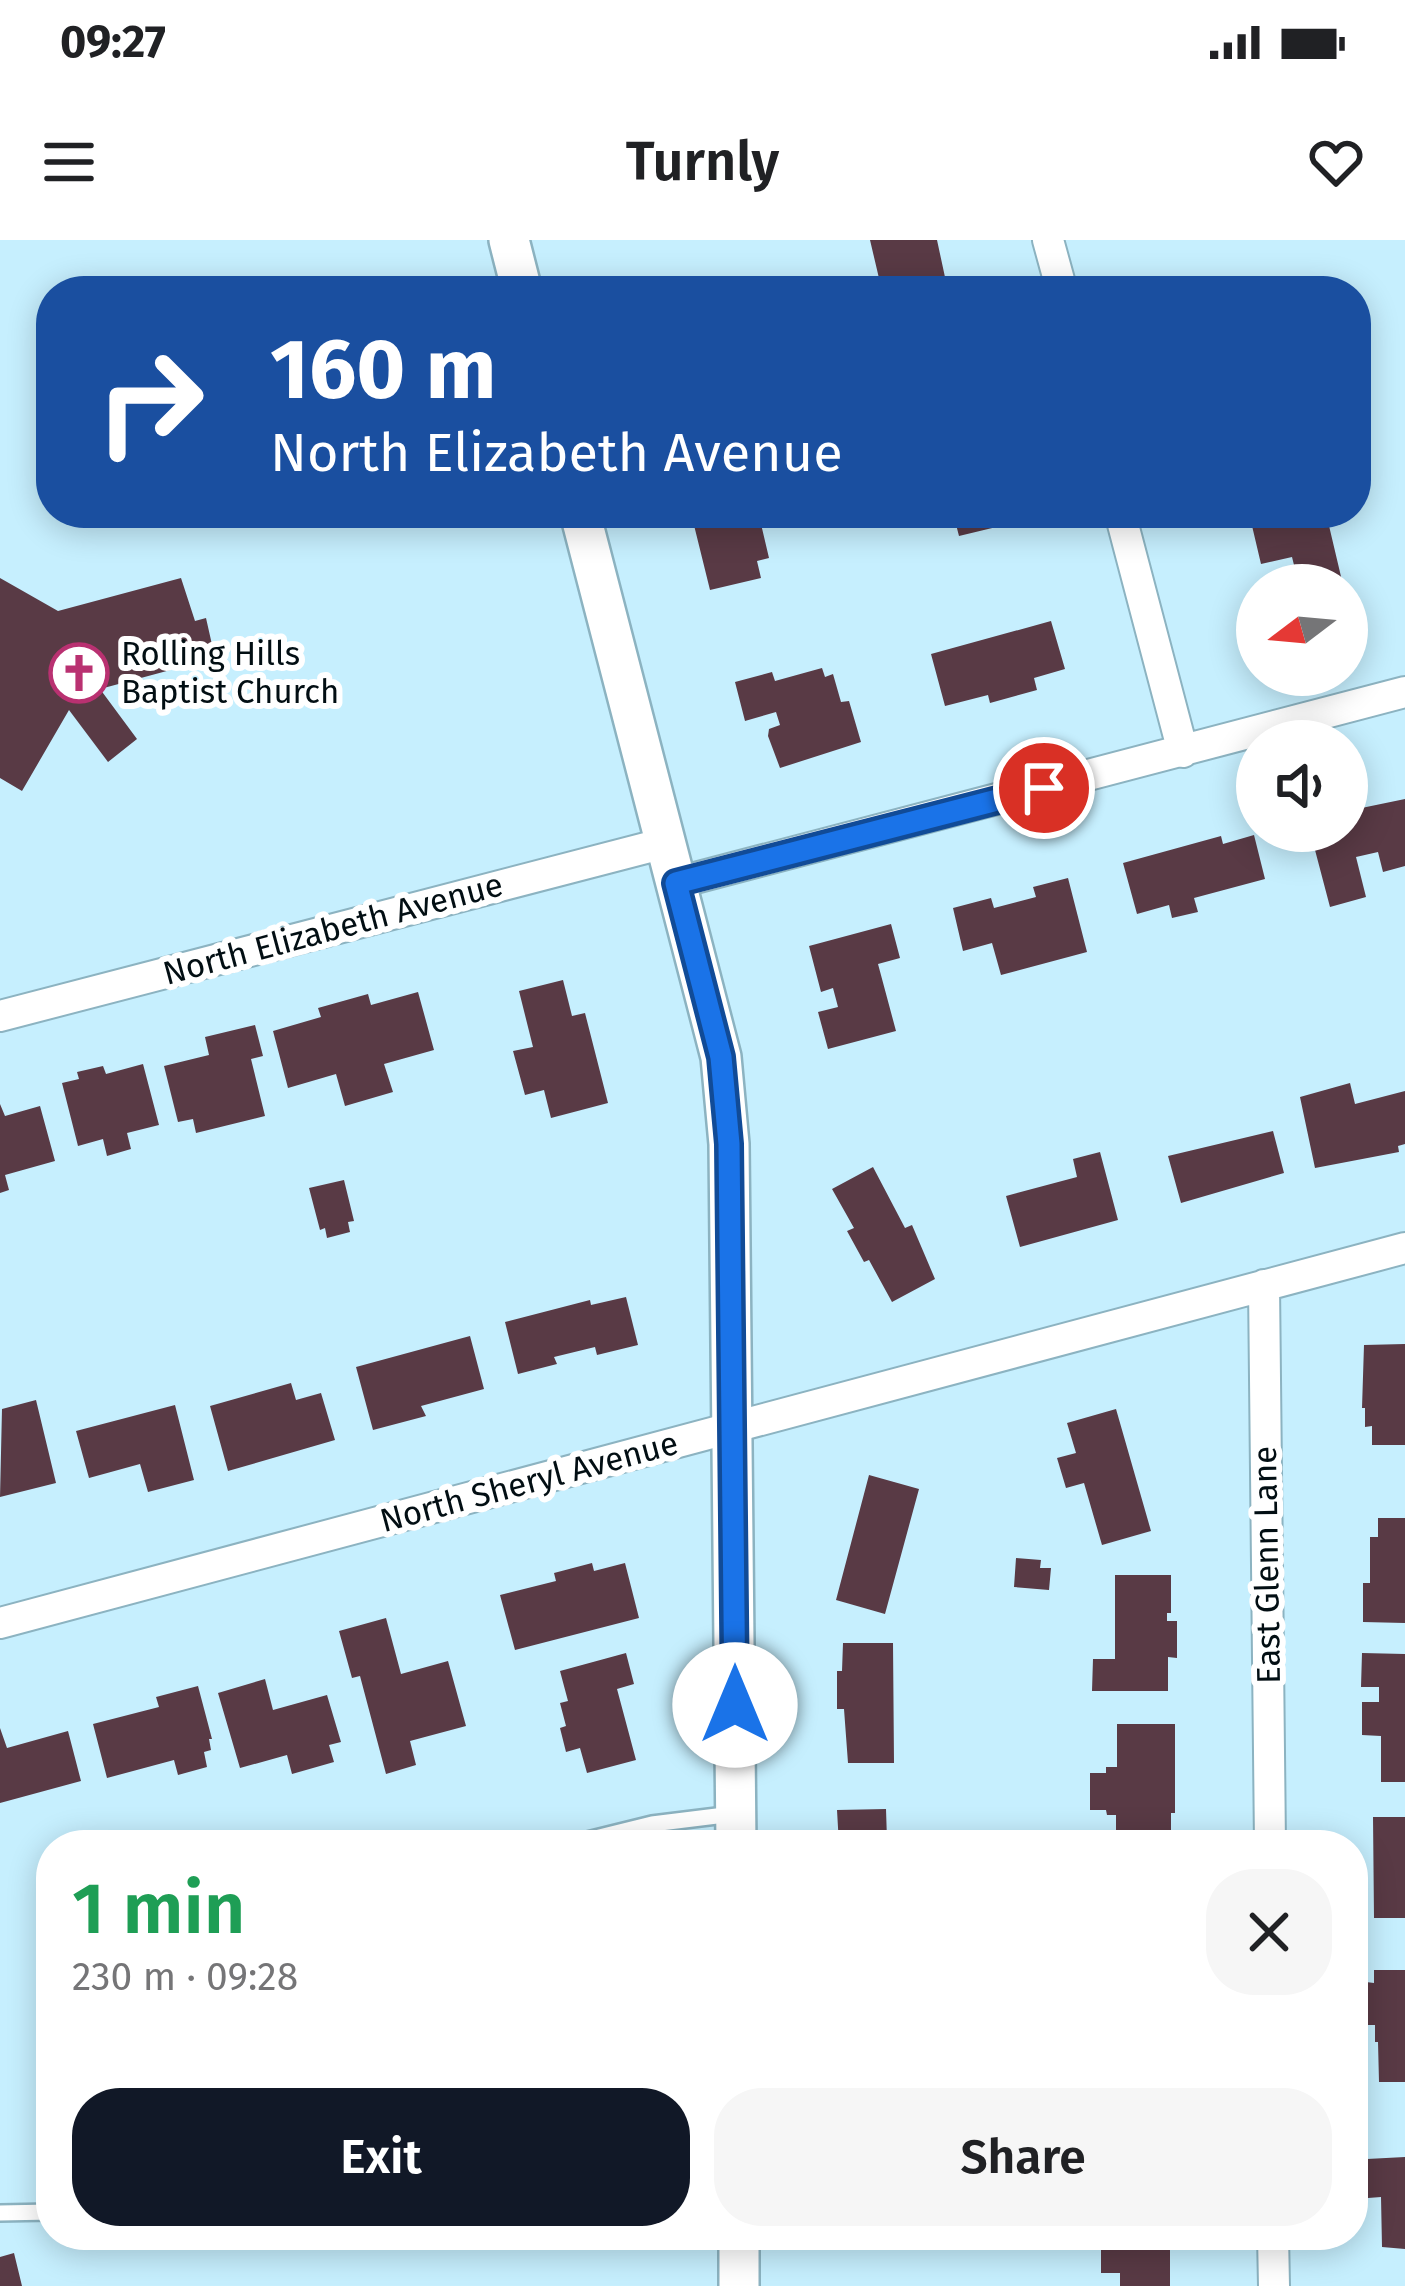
<!DOCTYPE html>
<html lang="en">
<head>
<meta charset="utf-8">
<style>
	:root { --surface:#fff; --page:#f6f6f6; --text:#202124; --muted:#757577; --accent:#111827 }
	body { margin:0; font-family:"Fira Sans",sans-serif; background:var(--page); color:var(--text); height:100vh; display:flex; flex-direction:column; font-size:45px; white-space:nowrap }
	* { box-sizing:border-box; margin:0 }
	p { font-size:39px; color:var(--muted) }
	.icon { flex:none; width:66px; height:66px; fill:none; stroke:currentColor; stroke-width:2; stroke-linecap:round; stroke-linejoin:round }
	.map { position:relative; flex:1; overflow:hidden }
	.details { position:absolute; left:36px; top:1590px; width:1332px; height:420px; display:flex; flex-direction:column; background:var(--surface); border-radius:48px; box-shadow:0 6px 30px #0003 }
	.details>* { flex:none }
	.hud { position:absolute; left:36px; top:36px; width:1335px; height:252px; border-radius:48px; box-shadow:0 6px 30px #0003; background:#1a4fa0; color:#fff; overflow:hidden }
	.needle { width:78px; rotate:254deg }
	.controls { position:absolute; left:1236px; top:324px; display:grid; gap:24px }
	.controls a { display:grid; place-items:center; width:132px; height:132px; border-radius:50%; background:var(--surface); box-shadow:0 6px 30px #0003; font-size:60px }
	.pin { position:absolute; display:grid; place-items:center; width:102px; height:102px; color:#fff; margin:-51px; border:6px solid #fff; border-radius:50%; box-shadow:0 3px 12px #0007 }
	.me { position:absolute; width:132px; margin:-66px; rotate:0deg; stroke-linejoin:round; filter:drop-shadow(0 0 9px #0008) }
	.turn { display:flex; align-items:center; gap:42px; height:252px; padding:0 36px; font-size:54px }
	.turn .icon { width:156px; height:156px; stroke-width:2.5 }
	.turn b { display:block; font-size:84px; line-height:102px }
	.round { display:grid; place-items:center; flex:none; width:126px; height:126px; border-radius:48px; background:var(--page) }
	.headline { display:flex; align-items:center; justify-content:space-between; height:204px; padding:0 36px }
	h1 { font-size:72px; font-weight:600; line-height:90px; color:#1e9e55 }
	.button { display:flex; gap:24px; margin-top:auto; padding:24px 36px }
	.button a { flex:1; height:138px; border-radius:48px; background:var(--accent); color:#fff; font-size:48px; font-weight:600; line-height:138px; text-align:center }
	.button a+a { background:var(--page); color:var(--text) }
	.status { display:flex; justify-content:space-between; align-items:center; height:84px; padding:0 60px; background:var(--surface); direction:ltr }
	.status svg { height:33px; fill:currentColor }
	header { display:flex; justify-content:space-between; align-items:center; height:156px; padding:0 36px; background:var(--surface); font-size:54px; font-weight:600 }
	.map>svg:first-child { display:block }
	.building { fill:#593a45 }
	.lines { fill:none; stroke-linecap:round; stroke-linejoin:round }
	.service-casing { stroke:#8cb3c1; stroke-width:20 }
	.minor-casing { stroke:#8cb3c1; stroke-width:34 }
	.tertiary-casing { stroke:#8cb3c1; stroke-width:44 }
	.service { stroke:#fff; stroke-width:15 }
	.minor { stroke:#fff; stroke-width:30 }
	.tertiary { stroke:#fff; stroke-width:39 }
	.route-casing { stroke:#114b97; stroke-width:30 }
	.route { stroke:#1a73e8; stroke-width:21 }
	.labels { text-anchor:middle; dominant-baseline:central; stroke-width:12; stroke-linejoin:round; paint-order:stroke }
	.poi-label { font-size:33px; fill:#020e13; stroke:#fff; text-anchor:start }
	.street-label { font-size:33px; fill:#020e13; stroke:#fff }
</style>
</head>
<body>
<div class="status"><b>09:27</b><svg viewBox="0 0 49 12"><path d="M0 12V9h3v3zM5 12V6h3v6zM10 12V3h3v9zM15 12V0h3v12zM26 1h20v11H26zM47 4h2v5h-2z"/></svg></div>
<header><svg class="icon" aria-label="menu" viewBox="0 0 24 24"><path d="M4 6h16M4 12h16M4 18h16"/></svg>Turnly<svg class="icon" aria-label="heart" viewBox="0 0 24 24"><path d="M12 20l-8-8c-3-5 5-10 8-4 3-6 11-1 8 4z"/></svg></header>
<div class="map">
<svg width="1405" height="2046" viewBox="0 0 1405 2046">
	<rect width="100%" height="100%" fill="#c6effe"/>
	<path class="building" d="M 870,0 L 937,0 L 948,51 L 882,51 Z
		M 691,273 L 746,273 L 749,287 L 761,284 L 769,318 L 757,321 L 761,338 L 710,350 Z
		M 953,273 L 1010,273 L 1013,283 L 959,296 Z
		M 1249,273 L 1326,273 L 1343,345 L 1299,345 L 1292,317 L 1261,324 Z
		M 0,338 L 58,371 L 181,338 L 195,381 L 206,378 L 215,418 L 100,449 L 137,499 L 108,522 L 69,470 L 22,551 L 0,538 Z
		M 1051,381 L 1065,429 L 1034,438 L 1037,450 L 990,463 L 988,455 L 945,466 L 931,414 Z
		M 822,428 L 825,437 L 833,434 L 841,462 L 849,461 L 861,502 L 780,528 L 768,496 L 769,489 L 780,485 L 776,472 L 745,481 L 735,442 L 772,432 L 775,441 Z
		M 1405,559 L 1405,626 L 1383,632 L 1378,612 L 1356,617 L 1366,657 L 1330,667 L 1310,591 L 1347,591 L 1347,571 Z
		M 1254,595 L 1265,639 L 1194,658 L 1198,672 L 1172,678 L 1169,665 L 1137,674 L 1123,623 L 1221,596 L 1223,604 Z
		M 1068,638 L 1087,712 L 1001,735 L 992,703 L 963,711 L 953,668 L 991,658 L 994,668 L 1036,657 L 1033,647 Z
		M 891,684 L 900,718 L 878,724 L 896,791 L 828,809 L 818,772 L 838,767 L 833,748 L 821,752 L 809,706 Z
		M 563,740 L 572,776 L 585,773 L 608,863 L 551,878 L 544,850 L 525,855 L 513,811 L 533,807 L 519,751 Z
		M 418,752 L 434,810 L 384,824 L 393,852 L 345,866 L 336,834 L 288,848 L 273,791 L 321,777 L 318,768 L 368,754 L 371,765 Z
		M 255,785 L 263,816 L 251,819 L 265,876 L 196,893 L 193,879 L 178,882 L 164,826 L 209,815 L 205,797 Z
		M 143,824 L 159,885 L 127,893 L 131,909 L 107,916 L 103,899 L 78,906 L 62,843 L 79,839 L 77,832 L 103,826 L 106,834 Z
		M 1350,843 L 1355,864 L 1405,851 L 1405,904 L 1398,906 L 1399,912 L 1315,928 L 1300,857 Z
		M 0,864 L 5,876 L 40,866 L 55,921 L 5,935 L 9,950 L 0,953 Z
		M 1273,891 L 1284,933 L 1181,963 L 1168,916 Z
		M 1100,912 L 1118,980 L 1020,1007 L 1006,956 L 1077,937 L 1073,919 Z
		M 873,927 L 905,988 L 912,985 L 935,1039 L 892,1062 L 869,1020 L 864,1022 L 847,991 L 854,988 L 832,949 Z
		M 344,940 L 354,981 L 348,982 L 350,992 L 327,998 L 325,988 L 320,990 L 309,948 Z
		M 626,1057 L 638,1105 L 597,1115 L 595,1107 L 554,1117 L 557,1124 L 518,1134 L 505,1082 L 590,1060 L 591,1065 Z
		M 470,1096 L 484,1149 L 421,1166 L 426,1176 L 373,1190 L 356,1127 Z
		M 1405,1104 L 1405,1205 L 1372,1205 L 1372,1186 L 1365,1187 L 1365,1168 L 1362,1168 L 1364,1105 Z
		M 291,1143 L 296,1160 L 321,1153 L 335,1200 L 228,1231 L 210,1166 Z
		M 36,1160 L 56,1243 L 0,1257 L 2,1169 Z
		M 175,1165 L 194,1240 L 148,1252 L 140,1224 L 89,1238 L 76,1191 Z
		M 1116,1169 L 1151,1291 L 1102,1305 L 1084,1243 L 1066,1248 L 1057,1218 L 1076,1213 L 1067,1183 Z
		M 869,1235 L 919,1249 L 885,1374 L 836,1360 Z
		M 1378,1278 L 1405,1278 L 1405,1383 L 1363,1382 L 1363,1343 L 1370,1343 L 1370,1297 L 1378,1297 Z
		M 1016,1318 L 1041,1320 L 1040,1328 L 1051,1328 L 1049,1350 L 1014,1347 Z
		M 592,1323 L 594,1331 L 625,1323 L 639,1378 L 515,1410 L 500,1355 L 556,1341 L 554,1333 Z
		M 1115,1335 L 1171,1335 L 1171,1373 L 1167,1373 L 1167,1381 L 1177,1381 L 1177,1418 L 1168,1417 L 1168,1451 L 1092,1451 L 1093,1419 L 1115,1419 Z
		M 386,1378 L 401,1434 L 448,1421 L 466,1486 L 410,1501 L 416,1525 L 386,1534 L 360,1436 L 352,1438 L 339,1391 Z
		M 843,1403 L 893,1403 L 894,1523 L 848,1523 L 844,1469 L 837,1469 L 837,1431 L 842,1431 Z
		M 626,1413 L 634,1444 L 617,1449 L 636,1520 L 587,1533 L 580,1508 L 566,1512 L 560,1488 L 566,1486 L 560,1463 L 568,1461 L 560,1431 Z
		M 1362,1413 L 1405,1414 L 1405,1542 L 1381,1542 L 1381,1496 L 1362,1495 L 1362,1462 L 1379,1462 L 1379,1447 L 1361,1447 Z
		M 265,1439 L 273,1470 L 327,1455 L 341,1502 L 329,1505 L 334,1522 L 292,1534 L 287,1515 L 240,1528 L 218,1453 Z
		M 198,1446 L 212,1499 L 209,1499 L 211,1510 L 204,1512 L 207,1527 L 178,1535 L 174,1520 L 107,1538 L 93,1484 L 159,1467 L 156,1457 Z
		M 1117,1484 L 1175,1484 L 1175,1573 L 1171,1573 L 1171,1605 L 1116,1605 L 1116,1575 L 1107,1575 L 1106,1570 L 1090,1570 L 1090,1533 L 1106,1533 L 1106,1527 L 1117,1527 Z
		M 0,1488 L 7,1508 L 68,1491 L 81,1541 L 0,1563 Z
		M 886,1569 L 887,1600 L 930,1599 L 931,1605 L 839,1605 L 837,1570 Z
		M 1373,1577 L 1405,1577 L 1405,1678 L 1374,1678 Z
		M 1374,1730 L 1405,1730 L 1405,1842 L 1379,1842 L 1378,1802 L 1375,1802 L 1375,1785 L 1367,1785 L 1366,1742 L 1374,1743 Z
		M 1405,1917 L 1405,2009 L 1382,2007 L 1381,1957 L 1368,1958 L 1367,1919 Z
		M 367,1995 L 430,1995 L 430,1996 L 371,2009 Z
		M 1116,1995 L 1175,1995 L 1175,2003 L 1170,2004 L 1170,2046 L 1120,2046 L 1120,2033 L 1101,2033 L 1101,2008 L 1119,2008 Z
		M 14,2013 L 22,2046 L 0,2046 L 0,2017 Z"/>
	<g class="lines">
		<g class="service-casing">
			<path id="service" d="M 567,1605 L 652,1584 L 733,1574
				M 0,1973 L 51,1972"/>
		</g>
		<g class="minor-casing">
			<path id="minor" d="M 1048,0 L 1062,51
				M 1120,273 L 1183,512
				M 676,643 L 1405,452
				M 0,776 L 665,603
				M 1264,1045 L 1270,1605
				M 0,1383 L 1405,1008
				M 1273,1995 L 1274,2046"/>
		</g>
		<g class="tertiary-casing">
			<path id="tertiary" d="M 509,0 L 522,51
				M 580,273 L 721,817 L 729,904 L 736,1605
				M 739,1995 L 739,2046"/>
		</g>
		<use href="#service" class="service"/>
		<use href="#minor" class="minor"/>
		<use href="#tertiary" class="tertiary"/>
	</g>
	<g class="lines">
		<g class="route-casing">
			<path id="route" d="M 735,1465 L 729,904 L 721,817 L 676,643 L 1044,548"/>
		</g>
		<use href="#route" class="route"/>
	</g>
	<defs>
		<g id="church-ring" transform="scale(3)"><circle r="9.5" fill="#fff" stroke="#b93171" stroke-width="1.5"/><path d="M-1.2-6h2.4v3.5h3.3v2.4h-3.3V6h-2.4V-.1h-3.3v-2.4h3.3Z" fill="#b93171"/></g>
	</defs>
	<g fill-rule="evenodd">
		<use href="#church-ring" x="79" y="433"/>
	</g>
	<g class="labels">
		<g class="poi-label">
			<text x="121" y="414">Rolling Hills<tspan x="121" dy="38">Baptist Church</tspan></text>
		</g>
		<g class="street-label">
			<text transform="translate(333 689) rotate(-15)">North Elizabeth Avenue</text>
			<text transform="translate(529 1242) rotate(-15)">North Sheryl Avenue</text>
			<text transform="translate(1267 1325) rotate(-91)">East Glenn Lane</text>
		</g>
	</g>
</svg>
<div class="controls">
<a><svg class="needle" viewBox="-14 -14 28 28"><path d="M0-13l5 13h-10z" fill="#e53935"/><path d="M0 13l5-13h-10z" fill="#757577"/></svg></a>
<a><svg class="icon" aria-label="sound" viewBox="0 0 24 24"><path d="M4 9h4l5-4v14l-5-4H4zM17 9q2 3 0 6"/></svg></a>
</div>
<div class="pin" style="left:1044px;top:548px;background:#d93025"><svg class="icon" aria-label="arrive" viewBox="0 0 24 24"><path d="M6 21V4h12l-3 4 3 4H6"/></svg></div>
<svg class="me" style="left:735px;top:1465px" viewBox="-20 -20 40 40"><circle r="19" fill="#fff"/><path d="M0-13L10 11 0 6-10 11z" fill="#1a73e8"/></svg>
<div class="hud">
<div class="turn"><svg class="icon" aria-label="right" viewBox="0 0 24 24"><path d="M7 20v-9h11M14 6l5 5-5 5"/></svg><div><b>160 m</b>North Elizabeth Avenue</div></div>
</div>
<section class="details">
<div class="headline"><div><h1>1 min</h1><p>230 m · 09:28</p></div><a class="round"><svg class="icon" aria-label="close" viewBox="0 0 24 24"><path d="M6 6l12 12M18 6L6 18"/></svg></a></div>
<div class="button"><a>Exit</a><a>Share</a></div>
</section>
</div>
</body>
</html>
